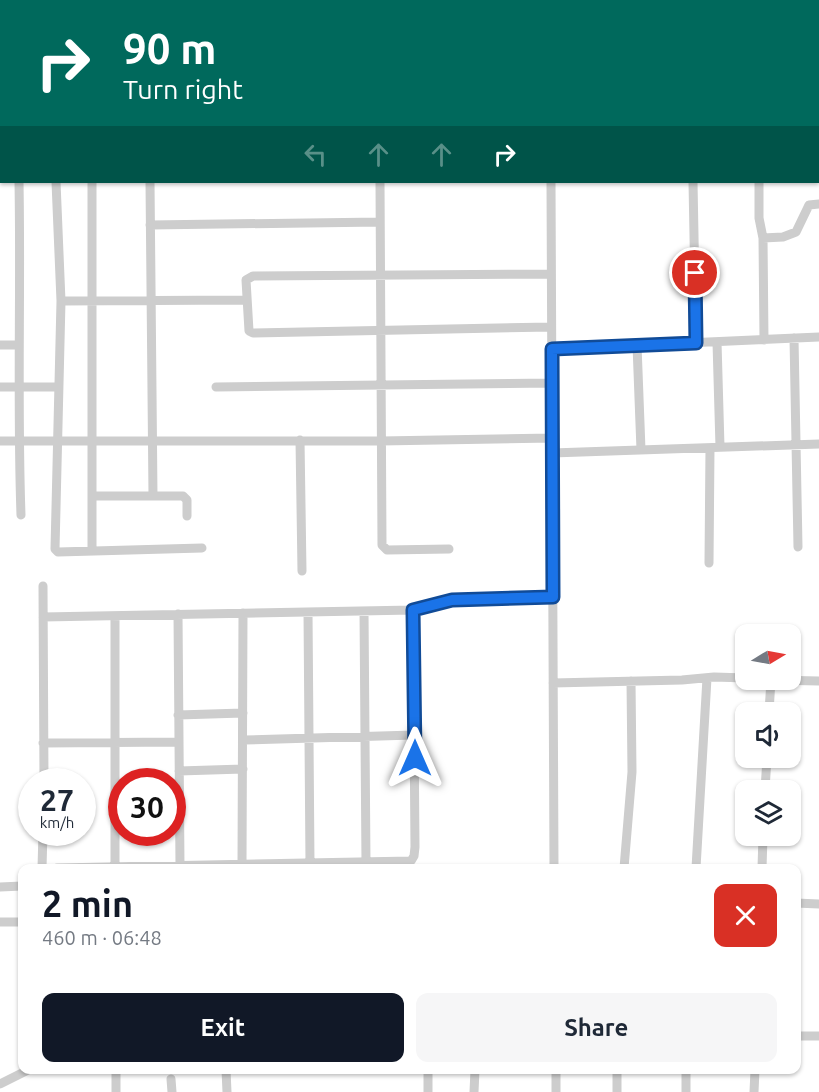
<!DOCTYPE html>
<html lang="en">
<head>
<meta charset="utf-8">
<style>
	:root { --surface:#fff; --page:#f6f6f7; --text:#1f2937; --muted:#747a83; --accent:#111827 }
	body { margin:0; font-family:Ubuntu,sans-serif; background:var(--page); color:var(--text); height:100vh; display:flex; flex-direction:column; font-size:22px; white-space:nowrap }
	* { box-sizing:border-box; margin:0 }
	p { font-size:20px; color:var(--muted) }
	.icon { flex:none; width:33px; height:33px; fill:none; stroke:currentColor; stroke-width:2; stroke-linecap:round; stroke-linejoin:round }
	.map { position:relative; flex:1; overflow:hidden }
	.sheet { position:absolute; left:18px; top:864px; width:783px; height:210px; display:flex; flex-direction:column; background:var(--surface); border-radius:12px; box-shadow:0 2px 4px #0004 }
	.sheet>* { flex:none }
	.top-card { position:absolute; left:0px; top:0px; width:819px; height:183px; box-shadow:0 2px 4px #0004; background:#00695c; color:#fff; overflow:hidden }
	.needle { width:39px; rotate:80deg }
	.tools { position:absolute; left:735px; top:624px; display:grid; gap:12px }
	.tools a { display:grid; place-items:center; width:66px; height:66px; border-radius:12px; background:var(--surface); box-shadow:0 2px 4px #0004; font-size:30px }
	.speed { position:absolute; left:18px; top:768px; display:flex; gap:12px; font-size:30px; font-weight:700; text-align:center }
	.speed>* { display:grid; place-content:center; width:78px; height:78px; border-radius:50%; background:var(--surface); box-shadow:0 2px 4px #0004; line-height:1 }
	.speed small { font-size:15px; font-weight:400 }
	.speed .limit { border:9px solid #d22; background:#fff; color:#111 }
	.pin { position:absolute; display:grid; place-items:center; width:51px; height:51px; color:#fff; margin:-26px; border:3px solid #fff; border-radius:50%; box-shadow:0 2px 6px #0007 }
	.me { position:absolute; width:66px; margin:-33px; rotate:0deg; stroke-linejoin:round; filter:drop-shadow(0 0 4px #0008) }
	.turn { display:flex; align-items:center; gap:21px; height:126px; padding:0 24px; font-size:27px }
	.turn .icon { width:78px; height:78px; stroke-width:2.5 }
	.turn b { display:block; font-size:42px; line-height:51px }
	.lanes { display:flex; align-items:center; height:57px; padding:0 24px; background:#0003; justify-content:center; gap:30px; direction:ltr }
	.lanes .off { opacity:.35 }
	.round { display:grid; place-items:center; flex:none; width:63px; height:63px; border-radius:12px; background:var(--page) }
	.summary { display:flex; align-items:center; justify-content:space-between; height:102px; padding:0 24px }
	h1 { font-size:36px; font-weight:600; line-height:45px; color:var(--accent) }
	.button { display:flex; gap:12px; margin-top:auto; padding:12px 24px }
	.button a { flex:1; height:69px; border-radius:12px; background:var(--accent); color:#fff; font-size:24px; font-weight:600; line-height:69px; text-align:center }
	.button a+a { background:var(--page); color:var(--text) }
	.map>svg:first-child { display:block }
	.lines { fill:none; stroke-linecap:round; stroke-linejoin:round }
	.minor { stroke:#cdcdcd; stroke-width:9 }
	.route-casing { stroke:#114b97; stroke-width:15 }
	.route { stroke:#1a73e8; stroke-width:10 }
</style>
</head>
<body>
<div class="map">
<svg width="819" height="1092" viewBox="0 0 819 1092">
	<rect width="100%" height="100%" fill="#fff"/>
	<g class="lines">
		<path class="minor" d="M 352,0 L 352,2
			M 406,0 L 406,2
			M 0,1 L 53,2
			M 111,2 L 112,0
			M 242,2 L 242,0
			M 307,2 L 307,0
			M 818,18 L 819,18
			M 0,54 L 2,54
			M 0,111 L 2,111
			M 0,167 L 2,167
			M 19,182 C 21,293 17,404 21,515
			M 56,182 L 61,301 L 55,549 L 58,552 L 202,548
			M 92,182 L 92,551
			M 150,182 L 153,496
			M 380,182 L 382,545 L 387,550 L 449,549
			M 551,182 L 554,868
			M 693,182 L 696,343
			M 759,182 L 759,218 L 763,238 L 764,340
			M 150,225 L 380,222
			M 763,238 L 783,237 L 796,232 L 809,205 L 819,204
			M 551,274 L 253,276 L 246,280 L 249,331 L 253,333 L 551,327
			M 61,301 L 246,300
			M 794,338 L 798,547
			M 717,342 L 720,447
			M 0,345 L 19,345
			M 637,345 L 641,450
			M 552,349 L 819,337
			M 0,387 L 58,387
			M 216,387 L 552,383
			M 300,440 L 302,571
			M 0,441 L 381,441 L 552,438
			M 552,453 L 819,444
			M 93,496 L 183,496 L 187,500 L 187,516
			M 709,563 L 710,448
			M 43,586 L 44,782
			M 364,611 L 366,863
			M 308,612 L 310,864
			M 178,614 L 180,866
			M 43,617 L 413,610 L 452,600 L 553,598
			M 772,680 L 819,681
			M 553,683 L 682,680 L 714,677 L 746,678
			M 769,712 L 771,680
			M 178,715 L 243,713
			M 244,740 L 414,735
			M 43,743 L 179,742
			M 179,771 L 243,769
			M 765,790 L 767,758
			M 242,865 L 243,613
			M 115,867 L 115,616
			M 42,868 L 43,832
			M 57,868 L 411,861 L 414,856 L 415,847 L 413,610
			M 624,868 L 632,772 L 631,681
			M 696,868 L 707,678
			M 762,868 L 763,836
			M 0,887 L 22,886
			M 796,903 L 819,904
			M 0,922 L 22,922
			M 796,1036 L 819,1036
			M 116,1070 L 116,1092
			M 226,1070 L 227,1092
			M 556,1070 L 556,1092
			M 617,1070 L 617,1092
			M 171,1079 L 172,1092
			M 0,1084 L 28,1070
			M 428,1092 L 428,1070
			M 474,1092 L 475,1070
			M 686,1092 L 686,1070
			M 754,1092 L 755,1070"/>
	</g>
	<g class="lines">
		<g class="route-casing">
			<path id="route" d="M 415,758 L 413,610 L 452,600 L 553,597 L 552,349 L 696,343 L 695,273"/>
		</g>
		<use href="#route" class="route"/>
	</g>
</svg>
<div class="tools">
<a><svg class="needle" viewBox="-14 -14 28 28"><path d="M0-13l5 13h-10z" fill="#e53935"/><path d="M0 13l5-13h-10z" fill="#747a83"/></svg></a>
<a><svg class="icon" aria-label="sound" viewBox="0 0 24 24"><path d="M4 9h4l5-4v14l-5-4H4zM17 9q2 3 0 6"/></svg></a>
<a><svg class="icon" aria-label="layers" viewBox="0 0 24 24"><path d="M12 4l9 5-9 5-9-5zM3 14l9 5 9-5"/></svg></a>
</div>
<div class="speed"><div>27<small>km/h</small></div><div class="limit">30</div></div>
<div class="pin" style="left:695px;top:273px;background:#d93025"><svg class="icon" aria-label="arrive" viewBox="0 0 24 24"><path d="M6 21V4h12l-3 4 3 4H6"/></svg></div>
<svg class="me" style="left:415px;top:758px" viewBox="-20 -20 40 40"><path d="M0-17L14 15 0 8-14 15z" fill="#1a73e8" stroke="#fff" stroke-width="4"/></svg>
<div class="top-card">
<div class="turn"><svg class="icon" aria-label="right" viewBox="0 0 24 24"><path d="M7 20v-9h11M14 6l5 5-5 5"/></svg><div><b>90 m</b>Turn right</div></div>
<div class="lanes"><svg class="icon off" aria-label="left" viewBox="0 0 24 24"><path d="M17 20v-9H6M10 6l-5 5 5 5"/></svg><svg class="icon off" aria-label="ahead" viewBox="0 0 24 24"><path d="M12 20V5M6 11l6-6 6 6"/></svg><svg class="icon off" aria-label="ahead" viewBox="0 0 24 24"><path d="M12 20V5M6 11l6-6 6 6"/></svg><svg class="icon" aria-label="right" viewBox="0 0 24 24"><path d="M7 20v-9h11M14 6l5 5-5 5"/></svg></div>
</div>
<section class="sheet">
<div class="summary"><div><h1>2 min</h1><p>460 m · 06:48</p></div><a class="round" style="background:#d93025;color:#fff"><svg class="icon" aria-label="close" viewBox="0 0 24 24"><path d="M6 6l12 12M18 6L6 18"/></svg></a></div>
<div class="button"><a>Exit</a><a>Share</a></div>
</section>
</div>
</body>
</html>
